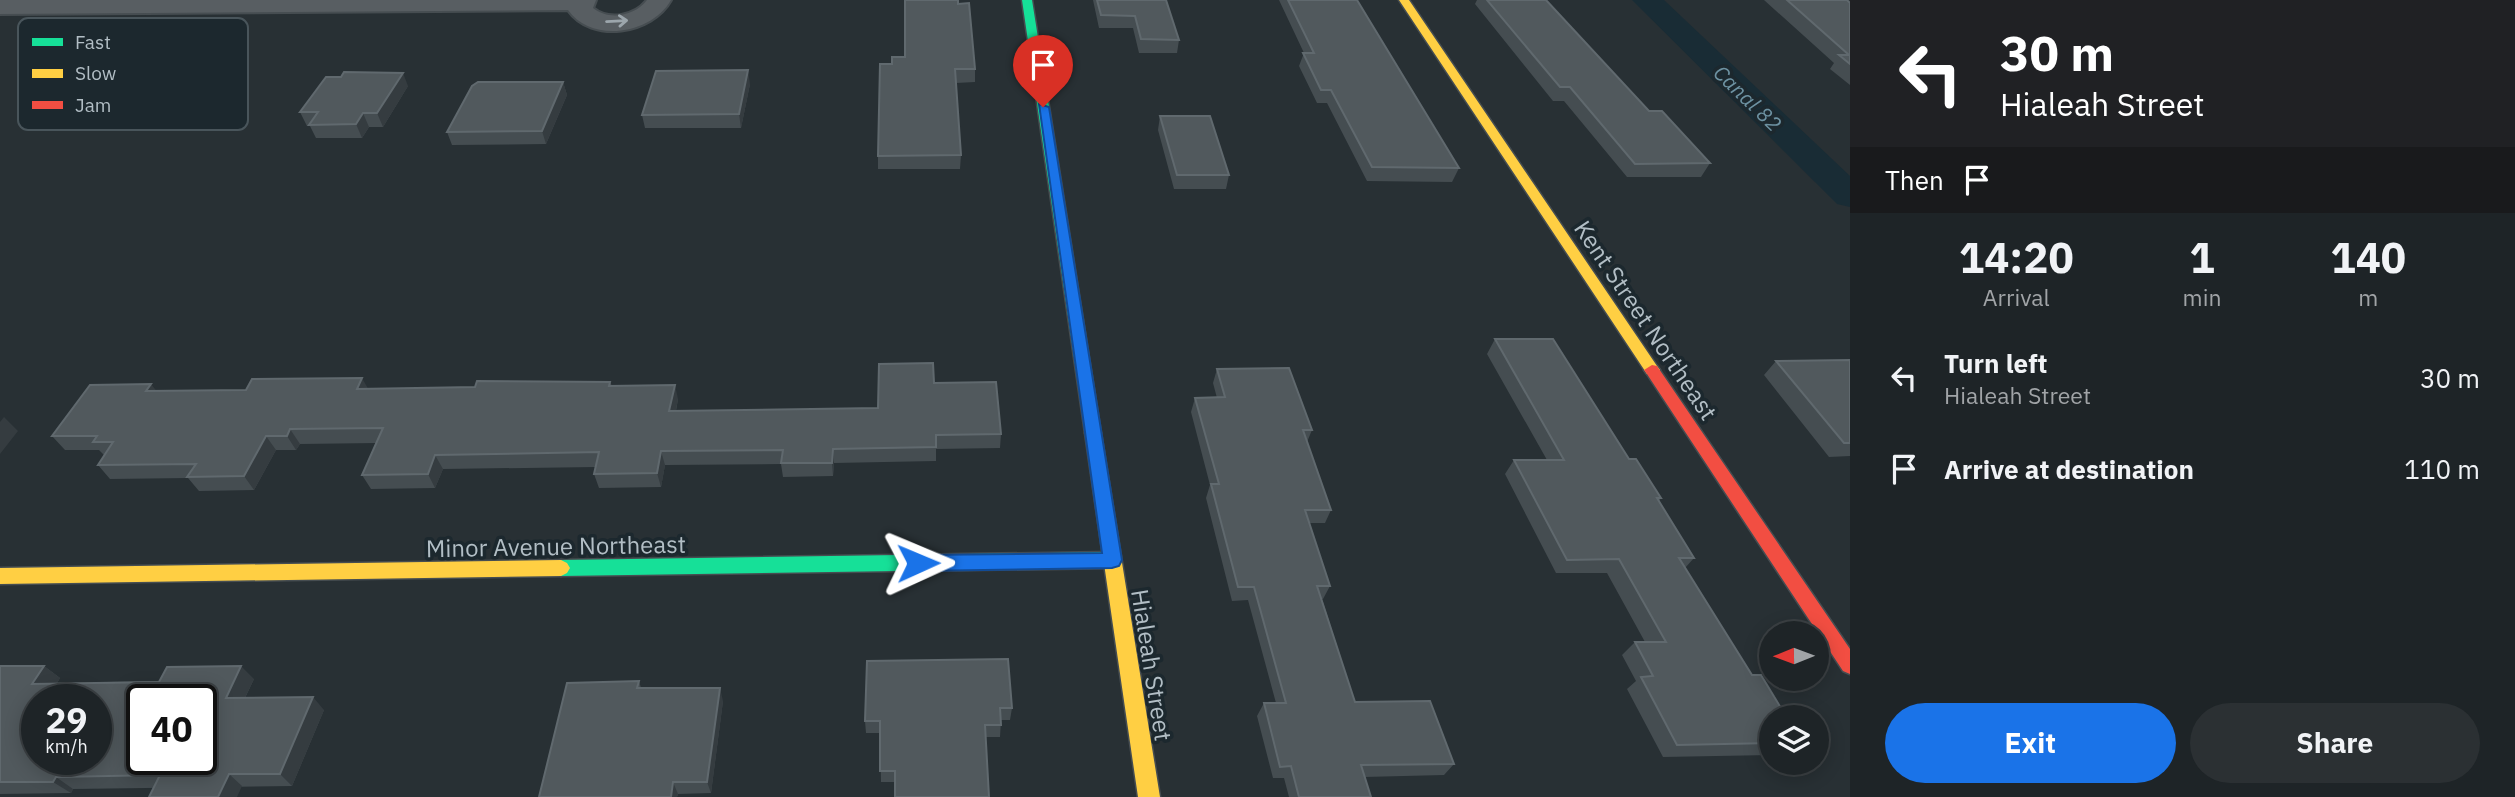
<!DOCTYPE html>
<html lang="en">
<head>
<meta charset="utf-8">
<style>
	:root { --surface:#1e2427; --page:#2b3033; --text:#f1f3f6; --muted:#a1a4a7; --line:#3c4144; --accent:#1a73e8 }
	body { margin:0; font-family:"IBM Plex Sans",sans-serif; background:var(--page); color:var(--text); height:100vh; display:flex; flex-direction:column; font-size:26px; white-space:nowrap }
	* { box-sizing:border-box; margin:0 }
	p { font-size:23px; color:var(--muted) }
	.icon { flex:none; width:38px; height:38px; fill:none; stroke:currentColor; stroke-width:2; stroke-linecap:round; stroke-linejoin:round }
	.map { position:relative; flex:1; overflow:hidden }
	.side { display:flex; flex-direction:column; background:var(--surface); width:665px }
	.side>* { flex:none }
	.guide { background:#202124; color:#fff; overflow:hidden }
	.needle { width:46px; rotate:269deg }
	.fabs { position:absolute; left:1759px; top:621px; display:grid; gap:14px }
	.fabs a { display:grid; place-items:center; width:70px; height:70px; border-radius:50%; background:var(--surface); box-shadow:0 4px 18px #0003,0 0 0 2px var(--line); font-size:35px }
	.speed { position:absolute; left:21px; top:684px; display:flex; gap:14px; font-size:35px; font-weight:700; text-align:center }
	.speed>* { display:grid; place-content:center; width:91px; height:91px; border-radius:50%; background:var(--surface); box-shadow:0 4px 18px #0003,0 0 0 2px var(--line); line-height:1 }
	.speed small { font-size:18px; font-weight:400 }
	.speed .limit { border:4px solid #111; border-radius:10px; background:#fff; color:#111 }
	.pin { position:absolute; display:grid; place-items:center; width:60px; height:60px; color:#fff; margin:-72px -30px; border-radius:50% 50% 50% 0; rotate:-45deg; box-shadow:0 0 7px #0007 }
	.pin .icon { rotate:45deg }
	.me { position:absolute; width:77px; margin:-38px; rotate:89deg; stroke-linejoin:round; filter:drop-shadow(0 0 5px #0008) }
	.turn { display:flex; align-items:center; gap:24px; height:147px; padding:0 35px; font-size:32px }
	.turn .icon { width:91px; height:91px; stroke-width:2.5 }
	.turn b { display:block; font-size:49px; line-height:60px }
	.then { display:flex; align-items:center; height:66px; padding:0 35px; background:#0003; gap:14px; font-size:26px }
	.eta { display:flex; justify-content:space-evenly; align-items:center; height:119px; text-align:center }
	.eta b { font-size:42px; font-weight:800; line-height:49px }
	.cta { display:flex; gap:14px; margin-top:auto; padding:14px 35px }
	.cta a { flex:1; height:80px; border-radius:42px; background:var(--accent); color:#fff; font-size:28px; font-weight:800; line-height:80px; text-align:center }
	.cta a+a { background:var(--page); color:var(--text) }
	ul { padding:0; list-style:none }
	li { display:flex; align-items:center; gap:21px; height:91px; padding:0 35px }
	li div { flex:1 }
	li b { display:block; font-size:26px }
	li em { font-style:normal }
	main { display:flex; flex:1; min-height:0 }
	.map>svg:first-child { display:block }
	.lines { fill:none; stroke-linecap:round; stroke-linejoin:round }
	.canal { fill:#192c35; fill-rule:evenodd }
	.street-casing { stroke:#464d51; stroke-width:4 }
	.fast-casing { stroke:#464d51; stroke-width:3 }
	.slow-casing { stroke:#464d51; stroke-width:3 }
	.jam-casing { stroke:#464d51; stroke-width:3 }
	.street { fill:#585e62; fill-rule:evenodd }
	.fast { fill:#16e098; fill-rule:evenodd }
	.slow { fill:#ffcf43; fill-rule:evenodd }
	.jam { fill:#f24e42; fill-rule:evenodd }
	.wall { fill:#454d51 }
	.shaded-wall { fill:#353c40 }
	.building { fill:#51595d; stroke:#60696e; stroke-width:2; fill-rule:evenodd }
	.oneway { stroke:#9ca6ac }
	.route { fill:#1a73e8; stroke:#114b97; stroke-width:2 }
	.labels { text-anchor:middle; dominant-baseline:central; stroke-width:7; stroke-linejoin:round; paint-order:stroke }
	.far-water-label { font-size:21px; font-style:italic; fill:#6d92a2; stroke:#1c282e }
	.street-label { font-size:24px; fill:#b2bec5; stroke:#1c282e }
	.key { fill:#1c282e; stroke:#49555b; stroke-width:2 }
	.key-label { font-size:19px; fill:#b2bec5 }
</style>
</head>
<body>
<main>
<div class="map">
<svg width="1850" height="797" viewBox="0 0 1850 797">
	<rect width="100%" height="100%" fill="#283034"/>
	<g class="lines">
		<path class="canal" d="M 1632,0 L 1664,0 L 1850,176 L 1850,207 L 1837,204 Z"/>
		<g class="street-casing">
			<path id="street" d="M 0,0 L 596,0 L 593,8 C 609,21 635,16 647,0 L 671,0 C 652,34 592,44 568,10 L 0,14 Z"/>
		</g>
		<g class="fast-casing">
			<path id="fast" d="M 1022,0 L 1032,0 L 1101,433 L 1099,437 L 1087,437 L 1085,433 Z
				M 1112,552 L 1118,555 L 1121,560 L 1118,565 L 1112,568 L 561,576 L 555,573 L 552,568 L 555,563 L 561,560 Z"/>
		</g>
		<g class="slow-casing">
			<path id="slow" d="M 1399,0 L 1409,0 L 1657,366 L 1660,370 L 1657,374 L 1647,374 Z
				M 1093,427 L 1099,429 L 1101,433 L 1160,797 L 1138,797 L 1085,433 L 1087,429 Z
				M 561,560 L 567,563 L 570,568 L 567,573 L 561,576 L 0,584 L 0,568 Z"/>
		</g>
		<g class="jam-casing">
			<path id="jam" d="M 1652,365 L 1657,366 L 1850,649 L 1850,674 L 1843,671 L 1647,374 L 1644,370 Z"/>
		</g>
		<use href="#street" class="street"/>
		<use href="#fast" class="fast"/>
		<use href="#slow" class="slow"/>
		<use href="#jam" class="jam"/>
	</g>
	<path class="wall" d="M 1093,0 L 1166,0 L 1179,40 L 1177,53 L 1139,53 L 1133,28 L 1099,28 Z
		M 1279,0 L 1357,0 L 1459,168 L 1452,182 L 1367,181 L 1327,103 L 1317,103 L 1299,66 L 1304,53 Z
		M 1477,0 L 1487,0 L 1649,111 L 1710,163 L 1701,177 L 1627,177 L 1564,101 L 1553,101 L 1475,4 Z
		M 1764,0 L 1847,0 L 1850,3 L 1850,85 L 1830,69 L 1834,63 Z
		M 225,56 L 233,69 L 197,107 L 150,107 L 142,93 Z
		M 892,64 L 975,69 L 975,82 L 956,83 L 961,155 L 960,169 L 878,169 L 878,156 Z
		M 563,82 L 567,95 L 546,144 L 452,145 L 447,132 Z
		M 750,84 L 741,128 L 645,128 L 642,115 Z
		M 408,86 L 383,127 L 369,127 L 362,138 L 316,138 L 310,126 L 307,126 L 300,112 Z
		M 1160,116 L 1229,175 L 1226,189 L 1174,189 L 1158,130 Z
		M 1495,339 L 1629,459 L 1661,498 L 1659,501 L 1694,558 L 1685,568 L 1771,718 L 1771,755 L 1663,757 L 1627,689 L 1636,681 L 1622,655 L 1635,642 L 1645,642 L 1607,573 L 1556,573 L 1505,474 L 1514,460 L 1547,460 L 1487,354 Z
		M 1850,360 L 1850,456 L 1829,457 L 1764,375 L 1776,361 Z
		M 1217,369 L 1312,430 L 1307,442 L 1331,510 L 1325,523 L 1309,523 L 1330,586 L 1323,599 L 1322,599 L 1355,702 L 1454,764 L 1444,775 L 1364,777 L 1371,797 L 1289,797 L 1284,778 L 1273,778 L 1257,716 L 1264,703 L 1276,703 L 1248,600 L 1232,601 L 1206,498 L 1210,485 L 1191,412 L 1195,398 L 1217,398 L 1213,383 Z
		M 610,382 L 612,386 L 678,399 L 676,411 L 878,408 L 934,383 L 1001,434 L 1000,448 L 936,449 L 936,461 L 834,463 L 833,476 L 783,477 L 781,464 L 665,465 L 661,487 L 599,488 L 594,474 L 596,467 L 443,469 L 435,488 L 371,489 L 362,475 L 377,443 L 300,444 L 296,450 L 276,450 L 254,490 L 199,491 L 188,478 L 110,479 L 98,465 L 104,455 L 99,450 L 65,450 L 52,436 L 156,391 L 475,387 Z
		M 867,661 L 1012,708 L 1010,720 L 1001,720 L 1000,737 L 986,737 L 895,782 L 881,782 L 880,733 L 866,733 L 865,721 Z
		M 0,666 L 44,666 L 60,678 L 57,683 L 254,679 L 245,698 L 324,710 L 292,786 L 73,789 L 71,793 L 0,794 Z
		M 639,681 L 641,688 L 723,701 L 711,793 L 678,794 L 677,797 L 539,797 Z"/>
	<path class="shaded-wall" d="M 225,56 L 233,69 L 197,107 L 189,93 Z
		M 748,70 L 750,84 L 741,128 L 739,114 Z
		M 403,73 L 408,86 L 383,127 L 377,113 Z
		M 563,82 L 567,95 L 546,144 L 542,131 Z
		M 363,113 L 369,127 L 362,138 L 356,124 Z
		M 362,378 L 370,392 L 357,389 Z
		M 151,384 L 162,398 L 146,391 Z
		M 675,385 L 678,399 L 673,425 L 669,411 Z
		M 4,417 L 18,431 L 0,454 L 0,422 Z
		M 290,429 L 300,444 L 296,450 L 287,436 Z
		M 266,436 L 276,450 L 254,490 L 244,476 Z
		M 833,449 L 834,463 L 833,476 L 832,463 Z
		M 661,451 L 665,465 L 661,487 L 657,473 Z
		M 435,455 L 443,469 L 435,488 L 428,474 Z
		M 44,666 L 60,678 L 49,696 L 32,684 Z
		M 241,666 L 254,679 L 239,710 L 226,698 Z
		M 720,688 L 723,701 L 711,793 L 707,782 Z
		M 313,697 L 324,710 L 292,786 L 280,774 Z
		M 229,774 L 242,786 L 237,797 L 218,797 Z
		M 56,777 L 73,789 L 71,793 L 53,782 Z
		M 673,782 L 678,794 L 677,797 L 671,797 Z"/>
	<path class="building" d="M 905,0 L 958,0 L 958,4 L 969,3 L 975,69 L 955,69 L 961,155 L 878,156 L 880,64 L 892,64 L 892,57 L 905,57 Z
		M 1097,0 L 1166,0 L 1179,40 L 1141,39 L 1135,16 L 1101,15 Z
		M 1288,0 L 1357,0 L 1459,168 L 1372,167 L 1331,90 L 1321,90 L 1303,53 L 1314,53 Z
		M 1487,0 L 1546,0 L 1649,111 L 1662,111 L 1710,163 L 1635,164 L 1570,87 L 1560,87 Z
		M 1787,0 L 1847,0 L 1850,3 L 1850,64 L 1839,55 L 1849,55 Z
		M 748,70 L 739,114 L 642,115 L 656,71 Z
		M 344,72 L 403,73 L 377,113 L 363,113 L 356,124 L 309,125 L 318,112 L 300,112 L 326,77 L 341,77 Z
		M 478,82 L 563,82 L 542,131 L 447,132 L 472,86 Z
		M 1160,116 L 1210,116 L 1229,175 L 1177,175 Z
		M 1495,339 L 1553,339 L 1629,459 L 1636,459 L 1661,498 L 1657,498 L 1694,558 L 1679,558 L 1752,675 L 1761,675 L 1787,718 L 1771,718 L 1771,743 L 1677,745 L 1641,677 L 1653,676 L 1635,642 L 1666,642 L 1619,559 L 1567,560 L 1514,460 L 1564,460 Z
		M 1850,360 L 1850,443 L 1844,443 L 1776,361 Z
		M 933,363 L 934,383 L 996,382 L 1001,434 L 936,435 L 936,447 L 833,449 L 832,463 L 781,463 L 783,450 L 661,451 L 657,473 L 594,474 L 599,452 L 435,455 L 428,474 L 362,475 L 383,428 L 290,429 L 287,436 L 266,436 L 244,476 L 187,477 L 196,464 L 98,465 L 113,442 L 93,442 L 97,436 L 52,436 L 90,385 L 151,384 L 146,391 L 246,390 L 252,379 L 362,378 L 357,389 L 475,387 L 477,381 L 610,382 L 609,386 L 675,385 L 669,411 L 878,408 L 879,364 Z
		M 1289,368 L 1312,430 L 1303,430 L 1331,510 L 1305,510 L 1330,586 L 1317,586 L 1355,702 L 1430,701 L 1454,764 L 1361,765 L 1371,797 L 1299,797 L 1291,766 L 1280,767 L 1264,703 L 1286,703 L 1254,587 L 1238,587 L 1211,484 L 1219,484 L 1195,398 L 1225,397 L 1217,369 Z
		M 1008,659 L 1012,708 L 1000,708 L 1001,725 L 985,725 L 989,797 L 895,797 L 895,771 L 880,771 L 880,721 L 865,721 L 867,661 Z
		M 0,666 L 44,666 L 32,684 L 159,682 L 167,667 L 241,666 L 226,698 L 313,697 L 280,774 L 229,774 L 218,797 L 149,797 L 160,775 L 56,777 L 53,782 L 0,782 ZM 37,700 L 96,700 L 96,760 L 37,760 ZM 142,700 L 201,700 L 201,760 L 142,760 Z
		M 639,681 L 637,688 L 720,688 L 707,782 L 673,782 L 671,797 L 539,797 L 567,683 Z"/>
	<defs><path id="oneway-shaft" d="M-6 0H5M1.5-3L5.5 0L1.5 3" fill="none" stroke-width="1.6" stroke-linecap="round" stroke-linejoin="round" transform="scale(1.75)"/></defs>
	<use class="oneway" href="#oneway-shaft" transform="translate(617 21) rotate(-3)"/>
	<path class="route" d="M 1039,104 L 1049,107 L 1122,560 L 1119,566 L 1112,568 L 918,571 L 911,568 L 909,563 L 911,558 L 918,555 L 1102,553 Z"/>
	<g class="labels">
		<g class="far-water-label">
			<text transform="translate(1748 98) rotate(44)">Canal 82</text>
		</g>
		<g class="street-label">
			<text transform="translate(1646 320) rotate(56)">Kent Street Northeast</text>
			<text transform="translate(556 546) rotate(-1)">Minor Avenue Northeast</text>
			<text transform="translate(1152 665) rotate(81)">Hialeah Street</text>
		</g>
	</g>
	<rect x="18" y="18" width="230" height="112" rx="10" class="key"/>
	<rect x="32" y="38" width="31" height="8" fill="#16e098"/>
	<rect x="32" y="69" width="31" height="9" fill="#ffcf43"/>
	<rect x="32" y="101" width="31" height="8" fill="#f24e42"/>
	<g class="key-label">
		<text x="75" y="49">Fast</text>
		<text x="75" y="80">Slow</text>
		<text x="75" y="112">Jam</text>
	</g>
</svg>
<div class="fabs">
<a><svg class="needle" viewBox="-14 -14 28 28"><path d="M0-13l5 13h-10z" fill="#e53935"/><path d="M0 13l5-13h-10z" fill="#a1a4a7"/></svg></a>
<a><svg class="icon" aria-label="layers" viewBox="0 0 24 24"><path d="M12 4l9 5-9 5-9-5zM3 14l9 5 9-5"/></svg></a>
</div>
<div class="speed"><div>29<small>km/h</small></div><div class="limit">40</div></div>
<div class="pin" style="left:1043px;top:107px;background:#d93025"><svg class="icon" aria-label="arrive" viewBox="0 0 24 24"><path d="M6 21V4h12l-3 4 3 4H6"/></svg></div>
<svg class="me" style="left:918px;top:563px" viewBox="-20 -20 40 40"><path d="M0-17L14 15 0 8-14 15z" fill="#1a73e8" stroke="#fff" stroke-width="4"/></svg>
</div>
<section class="side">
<div class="guide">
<div class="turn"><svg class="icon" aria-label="left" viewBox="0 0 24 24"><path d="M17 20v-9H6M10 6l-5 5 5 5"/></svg><div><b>30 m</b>Hialeah Street</div></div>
<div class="then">Then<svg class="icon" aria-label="arrive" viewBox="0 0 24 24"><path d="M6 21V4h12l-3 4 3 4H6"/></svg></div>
</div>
<div class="eta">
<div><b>14:20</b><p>Arrival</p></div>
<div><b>1</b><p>min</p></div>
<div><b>140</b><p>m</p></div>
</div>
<ul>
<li><svg class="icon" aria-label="left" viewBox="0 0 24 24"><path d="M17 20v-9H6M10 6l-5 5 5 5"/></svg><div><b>Turn left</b><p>Hialeah Street</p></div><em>30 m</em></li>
<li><svg class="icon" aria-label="arrive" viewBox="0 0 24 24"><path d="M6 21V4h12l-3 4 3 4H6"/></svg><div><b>Arrive at destination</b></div><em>110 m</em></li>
</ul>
<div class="cta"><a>Exit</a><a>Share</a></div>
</section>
</main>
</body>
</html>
